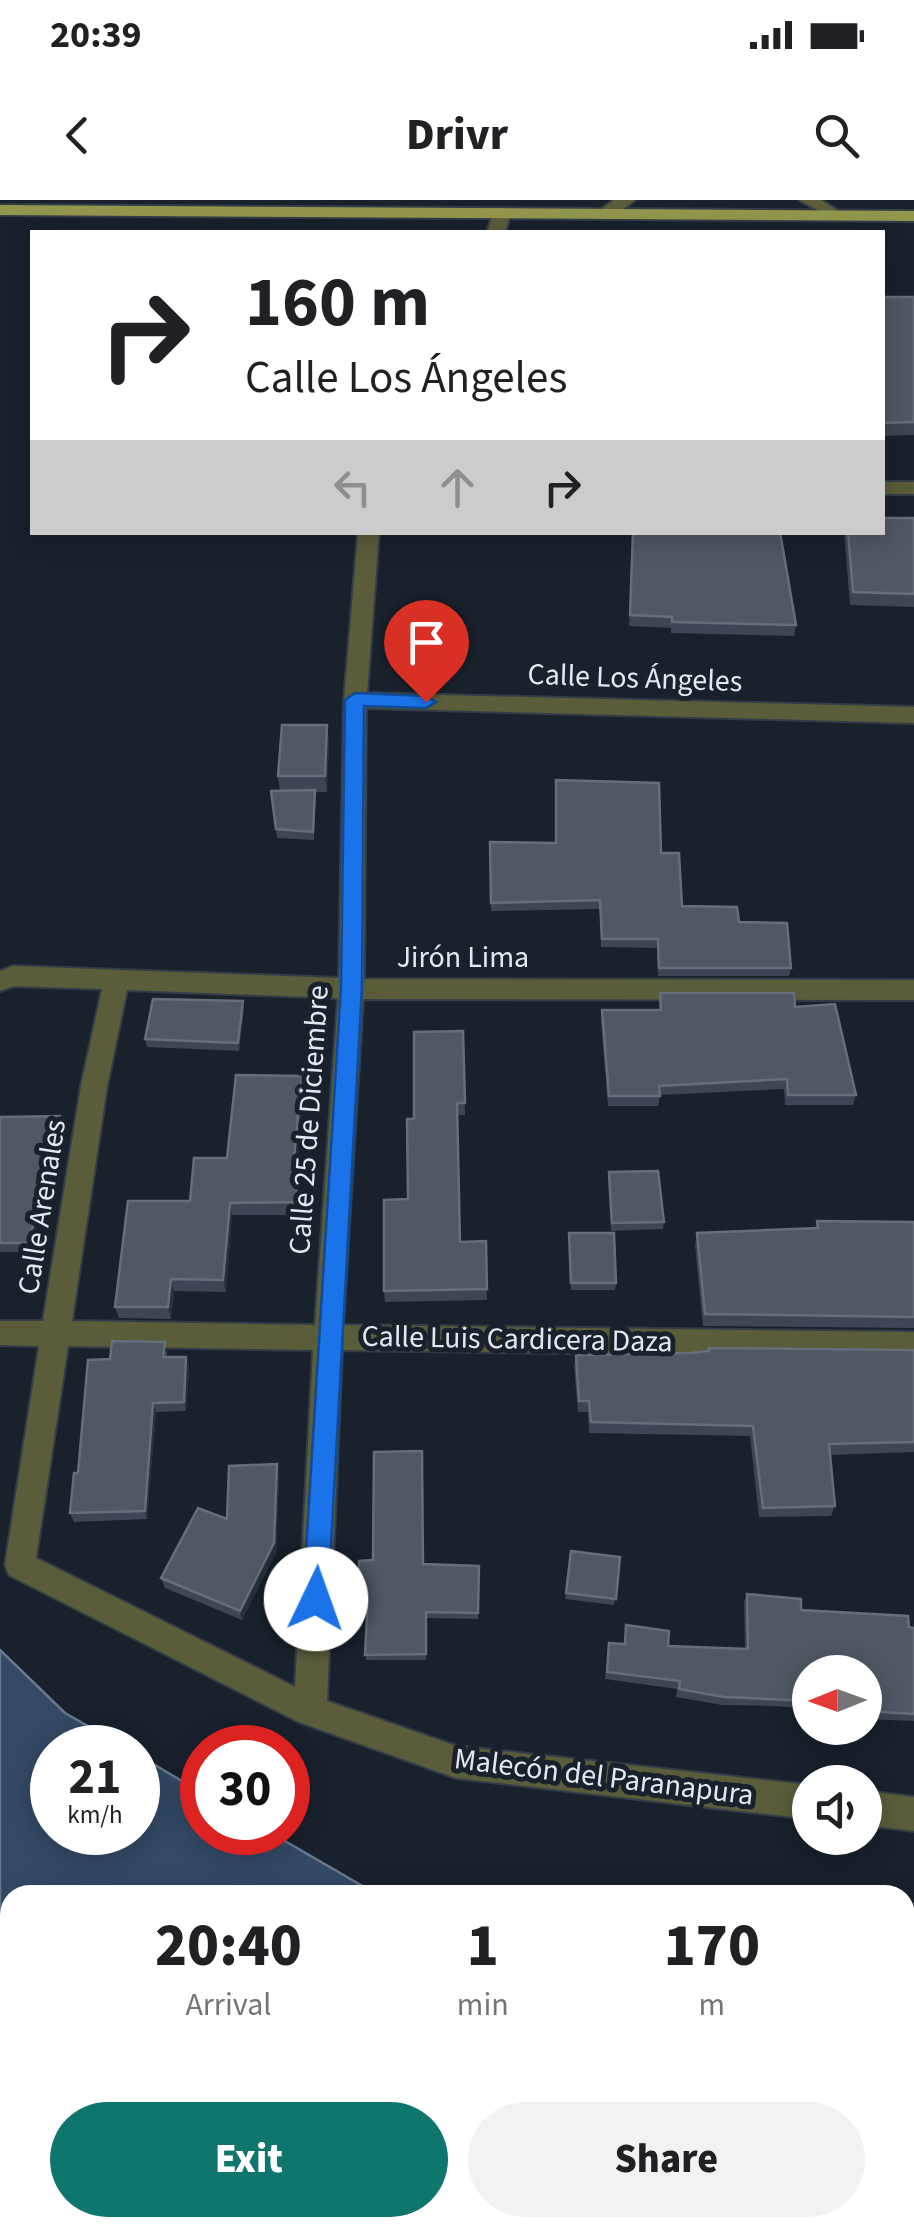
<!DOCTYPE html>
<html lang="en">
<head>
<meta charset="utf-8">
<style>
	:root { --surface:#fff; --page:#f2f2f2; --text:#202124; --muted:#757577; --accent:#0f766e }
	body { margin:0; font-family:"Source Sans 3",sans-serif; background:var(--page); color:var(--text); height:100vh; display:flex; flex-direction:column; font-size:38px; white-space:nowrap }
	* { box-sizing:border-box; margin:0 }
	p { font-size:32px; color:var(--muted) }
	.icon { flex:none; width:55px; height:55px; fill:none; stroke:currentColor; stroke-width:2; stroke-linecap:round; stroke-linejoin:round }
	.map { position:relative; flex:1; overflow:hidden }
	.side { position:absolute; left:0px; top:1685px; width:915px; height:352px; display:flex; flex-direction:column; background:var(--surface); border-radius:30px 30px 0 0; box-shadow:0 5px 25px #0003 }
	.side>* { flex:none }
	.guide { position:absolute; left:30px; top:30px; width:855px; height:305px; border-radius:0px; box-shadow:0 5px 25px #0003; background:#fff; color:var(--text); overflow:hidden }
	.needle { width:65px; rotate:269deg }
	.controls { position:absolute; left:792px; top:1455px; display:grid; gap:20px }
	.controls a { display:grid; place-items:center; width:90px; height:90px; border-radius:50%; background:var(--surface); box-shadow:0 5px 25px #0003; font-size:50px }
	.speed { position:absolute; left:30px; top:1525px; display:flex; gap:20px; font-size:50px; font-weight:700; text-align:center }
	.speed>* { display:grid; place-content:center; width:130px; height:130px; border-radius:50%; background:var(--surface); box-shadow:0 5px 25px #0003; line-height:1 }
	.speed small { font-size:25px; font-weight:400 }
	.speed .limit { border:15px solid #d22; background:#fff; color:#111 }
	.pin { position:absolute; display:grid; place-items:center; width:85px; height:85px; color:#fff; margin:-102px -42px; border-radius:50% 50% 50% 0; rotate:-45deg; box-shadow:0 0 10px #0007 }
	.pin .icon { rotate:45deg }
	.me { position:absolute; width:110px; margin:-55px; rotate:3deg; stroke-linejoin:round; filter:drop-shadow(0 0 8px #0008) }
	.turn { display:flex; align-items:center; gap:35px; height:210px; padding:0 50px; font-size:45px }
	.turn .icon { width:130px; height:130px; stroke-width:2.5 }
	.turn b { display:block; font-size:70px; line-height:85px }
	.lanes { display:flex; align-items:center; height:95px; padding:0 50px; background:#0003; justify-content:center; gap:50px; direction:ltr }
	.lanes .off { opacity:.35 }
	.eta { display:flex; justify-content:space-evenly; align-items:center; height:170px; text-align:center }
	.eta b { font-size:60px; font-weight:800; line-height:70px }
	.button { display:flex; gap:20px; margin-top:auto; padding:20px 50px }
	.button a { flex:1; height:115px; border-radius:60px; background:var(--accent); color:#fff; font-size:40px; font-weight:800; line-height:115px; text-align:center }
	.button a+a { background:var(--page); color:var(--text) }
	.status { display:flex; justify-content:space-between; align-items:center; height:70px; padding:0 50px; background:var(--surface); direction:ltr }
	.status svg { height:28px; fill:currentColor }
	header { display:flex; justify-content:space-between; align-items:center; height:130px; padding:0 50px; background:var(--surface); font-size:45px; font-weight:800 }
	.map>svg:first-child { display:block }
	.water { fill:#334965; stroke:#68798f; stroke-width:2.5 }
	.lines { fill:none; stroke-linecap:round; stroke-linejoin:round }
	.minor-casing { stroke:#343d47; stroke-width:4 }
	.primary-casing { stroke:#343d47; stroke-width:4 }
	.minor { fill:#5a5c3a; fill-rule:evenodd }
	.primary { fill:#93974d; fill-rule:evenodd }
	.wall { fill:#3d4652 }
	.shaded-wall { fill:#27303c }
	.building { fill:#4f5863; stroke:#666e79; stroke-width:2.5 }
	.route { fill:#1a73e8; stroke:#114b97; stroke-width:2.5 }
	.labels { text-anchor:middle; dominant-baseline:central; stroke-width:10; stroke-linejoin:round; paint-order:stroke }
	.street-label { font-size:30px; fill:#e3e9f0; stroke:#18212c }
</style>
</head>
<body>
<div class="status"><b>20:39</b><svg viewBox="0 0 49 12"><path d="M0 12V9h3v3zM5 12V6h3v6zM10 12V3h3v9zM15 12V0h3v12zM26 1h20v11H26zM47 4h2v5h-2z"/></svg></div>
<header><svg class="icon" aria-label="back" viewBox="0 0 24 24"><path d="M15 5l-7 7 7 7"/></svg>Drivr<svg class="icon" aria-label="search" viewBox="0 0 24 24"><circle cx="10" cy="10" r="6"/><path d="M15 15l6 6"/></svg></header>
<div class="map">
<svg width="914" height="2036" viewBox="0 0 914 2036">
	<rect width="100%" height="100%" fill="#18212c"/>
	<path class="water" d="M 0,1450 L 65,1513 L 125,1547 L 52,1548 L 52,1632 L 138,1632 L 138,1555 L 202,1593 L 202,1632 L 271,1633 L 378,1695 L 10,1695 L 10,2028 L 905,2028 L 905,1808 L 914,1809 L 914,2036 L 0,2036 Z"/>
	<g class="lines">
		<g class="minor-casing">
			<path id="minor" d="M 614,0 L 635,0 L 612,18 L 600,18 L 600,10 Z
				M 799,0 L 821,0 L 845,15 L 836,20 Z
				M 502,8 L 511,13 L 505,32 L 487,32 L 493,13 Z
				M 882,282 L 914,282 L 914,294 L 882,294 Z
				M 358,332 L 379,332 L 367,493 L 914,507 L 914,523 L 366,508 L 364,779 L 914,780 L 914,800 L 363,799 L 343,1125 L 914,1132 L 914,1158 L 342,1150 L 327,1501 L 456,1546 L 810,1585 L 810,1619 L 456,1578 L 299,1522 L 9,1375 L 5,1365 L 39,1146 L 0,1145 L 0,1121 L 43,1121 L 81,886 L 102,789 L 14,786 L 0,791 L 0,771 L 13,766 L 339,778 L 344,500 ZM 127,790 L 338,798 L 315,1125 L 72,1121 L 107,886 ZM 68,1146 L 313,1150 L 295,1487 L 36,1358 Z
				M 865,1591 L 914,1597 L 914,1631 L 865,1625 Z"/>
		</g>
		<g class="primary-casing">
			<path id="primary" d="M 0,5 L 914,11 L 914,21 L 0,15 Z"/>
		</g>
		<use href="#minor" class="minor"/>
		<use href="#primary" class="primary"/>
	</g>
	<path class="wall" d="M 882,97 L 914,97 L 914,235 L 882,236 Z
		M 914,318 L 914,407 L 850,405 L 844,332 L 882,332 Z
		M 632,332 L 796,425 L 794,436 L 671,433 L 671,428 L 629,426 Z
		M 327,525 L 329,542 L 327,592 L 315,592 L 314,640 L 277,638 L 271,591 L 280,591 L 278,576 Z
		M 490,642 L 661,653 L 682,706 L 739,722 L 791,768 L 789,776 L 658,776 L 657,748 L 601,747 L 600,709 L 491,711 Z
		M 660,793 L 795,807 L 856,895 L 853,905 L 785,905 L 784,889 L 660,895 L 658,906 L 608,906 L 601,820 L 602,810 L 659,810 Z
		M 244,809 L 239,851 L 147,847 L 145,839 Z
		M 463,831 L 465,915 L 457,915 L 460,1042 L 486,1041 L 487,1100 L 385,1102 L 384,1091 L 408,999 L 414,919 Z
		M 304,889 L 297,958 L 299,970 L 297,1015 L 232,1015 L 226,1092 L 174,1091 L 171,1119 L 119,1118 L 115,1107 L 190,1001 Z
		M 60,916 L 63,926 L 49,1004 L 41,1004 L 33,1052 L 0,1052 L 0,917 Z
		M 609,972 L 664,1022 L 663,1029 L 611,1031 L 608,980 Z
		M 817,1021 L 914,1022 L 914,1128 L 703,1126 L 695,1045 L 697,1033 L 815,1028 Z
		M 569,1033 L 616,1083 L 615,1090 L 571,1090 Z
		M 709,1148 L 914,1150 L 914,1252 L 830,1255 L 835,1306 L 831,1316 L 759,1317 L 750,1236 L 589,1233 L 588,1212 L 578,1212 L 574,1166 L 576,1155 L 691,1153 L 708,1151 Z
		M 167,1151 L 167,1157 L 186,1157 L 189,1166 L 186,1211 L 156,1212 L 147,1319 L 74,1322 L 70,1313 L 110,1159 Z
		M 279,1275 L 276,1353 L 242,1420 L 165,1388 L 161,1378 Z
		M 571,1351 L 620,1357 L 614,1405 L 565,1399 Z
		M 423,1364 L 479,1366 L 478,1419 L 427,1418 L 426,1460 L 366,1460 L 368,1404 L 360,1405 L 359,1399 Z
		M 747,1394 L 801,1410 L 914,1428 L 914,1521 L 865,1519 L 865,1472 L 810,1472 L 810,1509 L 776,1506 L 722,1505 L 676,1497 L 677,1489 L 605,1479 L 609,1443 L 624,1444 L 626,1425 L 668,1446 L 745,1449 L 744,1402 Z"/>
	<path class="shaded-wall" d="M 327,525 L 329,542 L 327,592 L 325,576 Z
		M 243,801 L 244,809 L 239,851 L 238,843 Z
		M 302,876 L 304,889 L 296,970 L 294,958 Z
		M 60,916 L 63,926 L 49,1004 L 46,995 Z
		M 298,958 L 299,970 L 297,1015 L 296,1002 Z
		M 38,994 L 41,1004 L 33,1052 L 30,1043 Z
		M 230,1003 L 232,1015 L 226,1092 L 223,1080 Z
		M 171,1079 L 174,1091 L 171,1119 L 168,1107 Z
		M 186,1157 L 189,1166 L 186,1211 L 184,1202 Z
		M 153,1203 L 156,1212 L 147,1319 L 145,1311 Z
		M 277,1264 L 279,1275 L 276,1353 L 242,1420 L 240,1411 Z"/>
	<path class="building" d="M 882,97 L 914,97 L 914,222 L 882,223 Z
		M 882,318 L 914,318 L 914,394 L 853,392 L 848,332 L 882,332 Z
		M 633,332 L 780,332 L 796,425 L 672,422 L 672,417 L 630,415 Z
		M 282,525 L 327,525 L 325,576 L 278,576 Z
		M 556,580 L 659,583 L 661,653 L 679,653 L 682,706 L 737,707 L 739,722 L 787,723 L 791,768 L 659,768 L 658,739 L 602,739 L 600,700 L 491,703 L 490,642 L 556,643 Z
		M 315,590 L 313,632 L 276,629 L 271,591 Z
		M 660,793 L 794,793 L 795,807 L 835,804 L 856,895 L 788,895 L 787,879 L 659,886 L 660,896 L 609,896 L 602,810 L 661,810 Z
		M 153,799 L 243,801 L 238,843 L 145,839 Z
		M 463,831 L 465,903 L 457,903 L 460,1042 L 486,1041 L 487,1089 L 384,1091 L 384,1000 L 408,999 L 407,919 L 414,919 L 414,832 Z
		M 236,875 L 302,876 L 294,958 L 298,958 L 296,1002 L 230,1003 L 223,1080 L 171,1079 L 168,1107 L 115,1107 L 128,1001 L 190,1001 L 194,958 L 227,958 Z
		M 60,916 L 46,995 L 38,994 L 30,1043 L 0,1043 L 0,917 Z
		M 658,971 L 664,1022 L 612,1023 L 609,972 Z
		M 817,1021 L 914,1022 L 914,1117 L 705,1114 L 697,1033 L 818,1028 Z
		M 569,1033 L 614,1033 L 616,1083 L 571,1083 Z
		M 112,1141 L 165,1142 L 163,1157 L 186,1157 L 184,1202 L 153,1203 L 145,1311 L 70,1313 L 74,1273 L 78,1273 L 88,1160 L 110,1159 Z
		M 709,1148 L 914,1150 L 914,1242 L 829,1244 L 835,1306 L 763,1308 L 753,1226 L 591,1222 L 589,1201 L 579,1201 L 576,1155 L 691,1153 L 709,1151 Z
		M 422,1251 L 423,1364 L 479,1366 L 478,1413 L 426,1412 L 426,1454 L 365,1455 L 368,1398 L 359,1399 L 359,1361 L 373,1360 L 374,1252 Z
		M 277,1264 L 274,1343 L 240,1411 L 161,1378 L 198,1308 L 227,1319 L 229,1266 Z
		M 571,1351 L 620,1357 L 616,1399 L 566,1393 Z
		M 747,1394 L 801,1399 L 801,1410 L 908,1416 L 909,1427 L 914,1428 L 914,1514 L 865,1511 L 865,1472 L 810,1472 L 810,1501 L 724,1497 L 679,1489 L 680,1481 L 607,1472 L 609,1443 L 625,1444 L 626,1425 L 669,1431 L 668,1446 L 748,1449 Z"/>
	<path class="route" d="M 355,493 L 426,496 L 436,502 L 426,508 L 364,506 L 362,787 L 328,1399 L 325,1408 L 316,1411 L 306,1408 L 303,1399 L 341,787 L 345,500 Z"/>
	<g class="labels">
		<g class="street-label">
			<text transform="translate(635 478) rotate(2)">Calle Los Ángeles</text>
			<text x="463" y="757">Jirón Lima</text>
			<text transform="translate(309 920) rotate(-86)">Calle 25 de Diciembre</text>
			<text transform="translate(42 1007) rotate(-81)">Calle Arenales</text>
			<text transform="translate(517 1139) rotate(1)">Calle Luis Cardicera Daza</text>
			<text transform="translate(604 1577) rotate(7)">Malecón del Paranapura</text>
		</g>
	</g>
</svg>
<div class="controls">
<a><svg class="needle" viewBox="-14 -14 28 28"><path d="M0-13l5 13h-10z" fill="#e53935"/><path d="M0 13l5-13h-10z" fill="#757577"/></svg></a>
<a><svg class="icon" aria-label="sound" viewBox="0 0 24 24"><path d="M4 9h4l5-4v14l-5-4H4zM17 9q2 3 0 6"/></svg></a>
</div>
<div class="speed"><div>21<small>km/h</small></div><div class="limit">30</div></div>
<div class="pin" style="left:426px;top:502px;background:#d93025"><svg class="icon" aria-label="arrive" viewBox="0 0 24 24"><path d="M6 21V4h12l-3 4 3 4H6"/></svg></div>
<svg class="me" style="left:316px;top:1399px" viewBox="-20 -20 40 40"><circle r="19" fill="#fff"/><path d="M0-13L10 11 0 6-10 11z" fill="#1a73e8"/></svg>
<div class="guide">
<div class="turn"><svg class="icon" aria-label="right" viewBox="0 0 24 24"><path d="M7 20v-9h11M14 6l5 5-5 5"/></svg><div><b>160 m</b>Calle Los Ángeles</div></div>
<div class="lanes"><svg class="icon off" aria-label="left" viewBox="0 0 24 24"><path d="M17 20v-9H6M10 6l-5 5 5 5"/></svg><svg class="icon off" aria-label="ahead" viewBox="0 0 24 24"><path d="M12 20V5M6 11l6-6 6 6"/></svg><svg class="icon" aria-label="right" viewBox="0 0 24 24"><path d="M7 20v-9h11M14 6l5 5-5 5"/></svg></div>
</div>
<section class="side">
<div class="eta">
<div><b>20:40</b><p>Arrival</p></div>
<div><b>1</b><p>min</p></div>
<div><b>170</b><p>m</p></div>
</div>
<div class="button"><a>Exit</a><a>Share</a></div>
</section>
</div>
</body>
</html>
